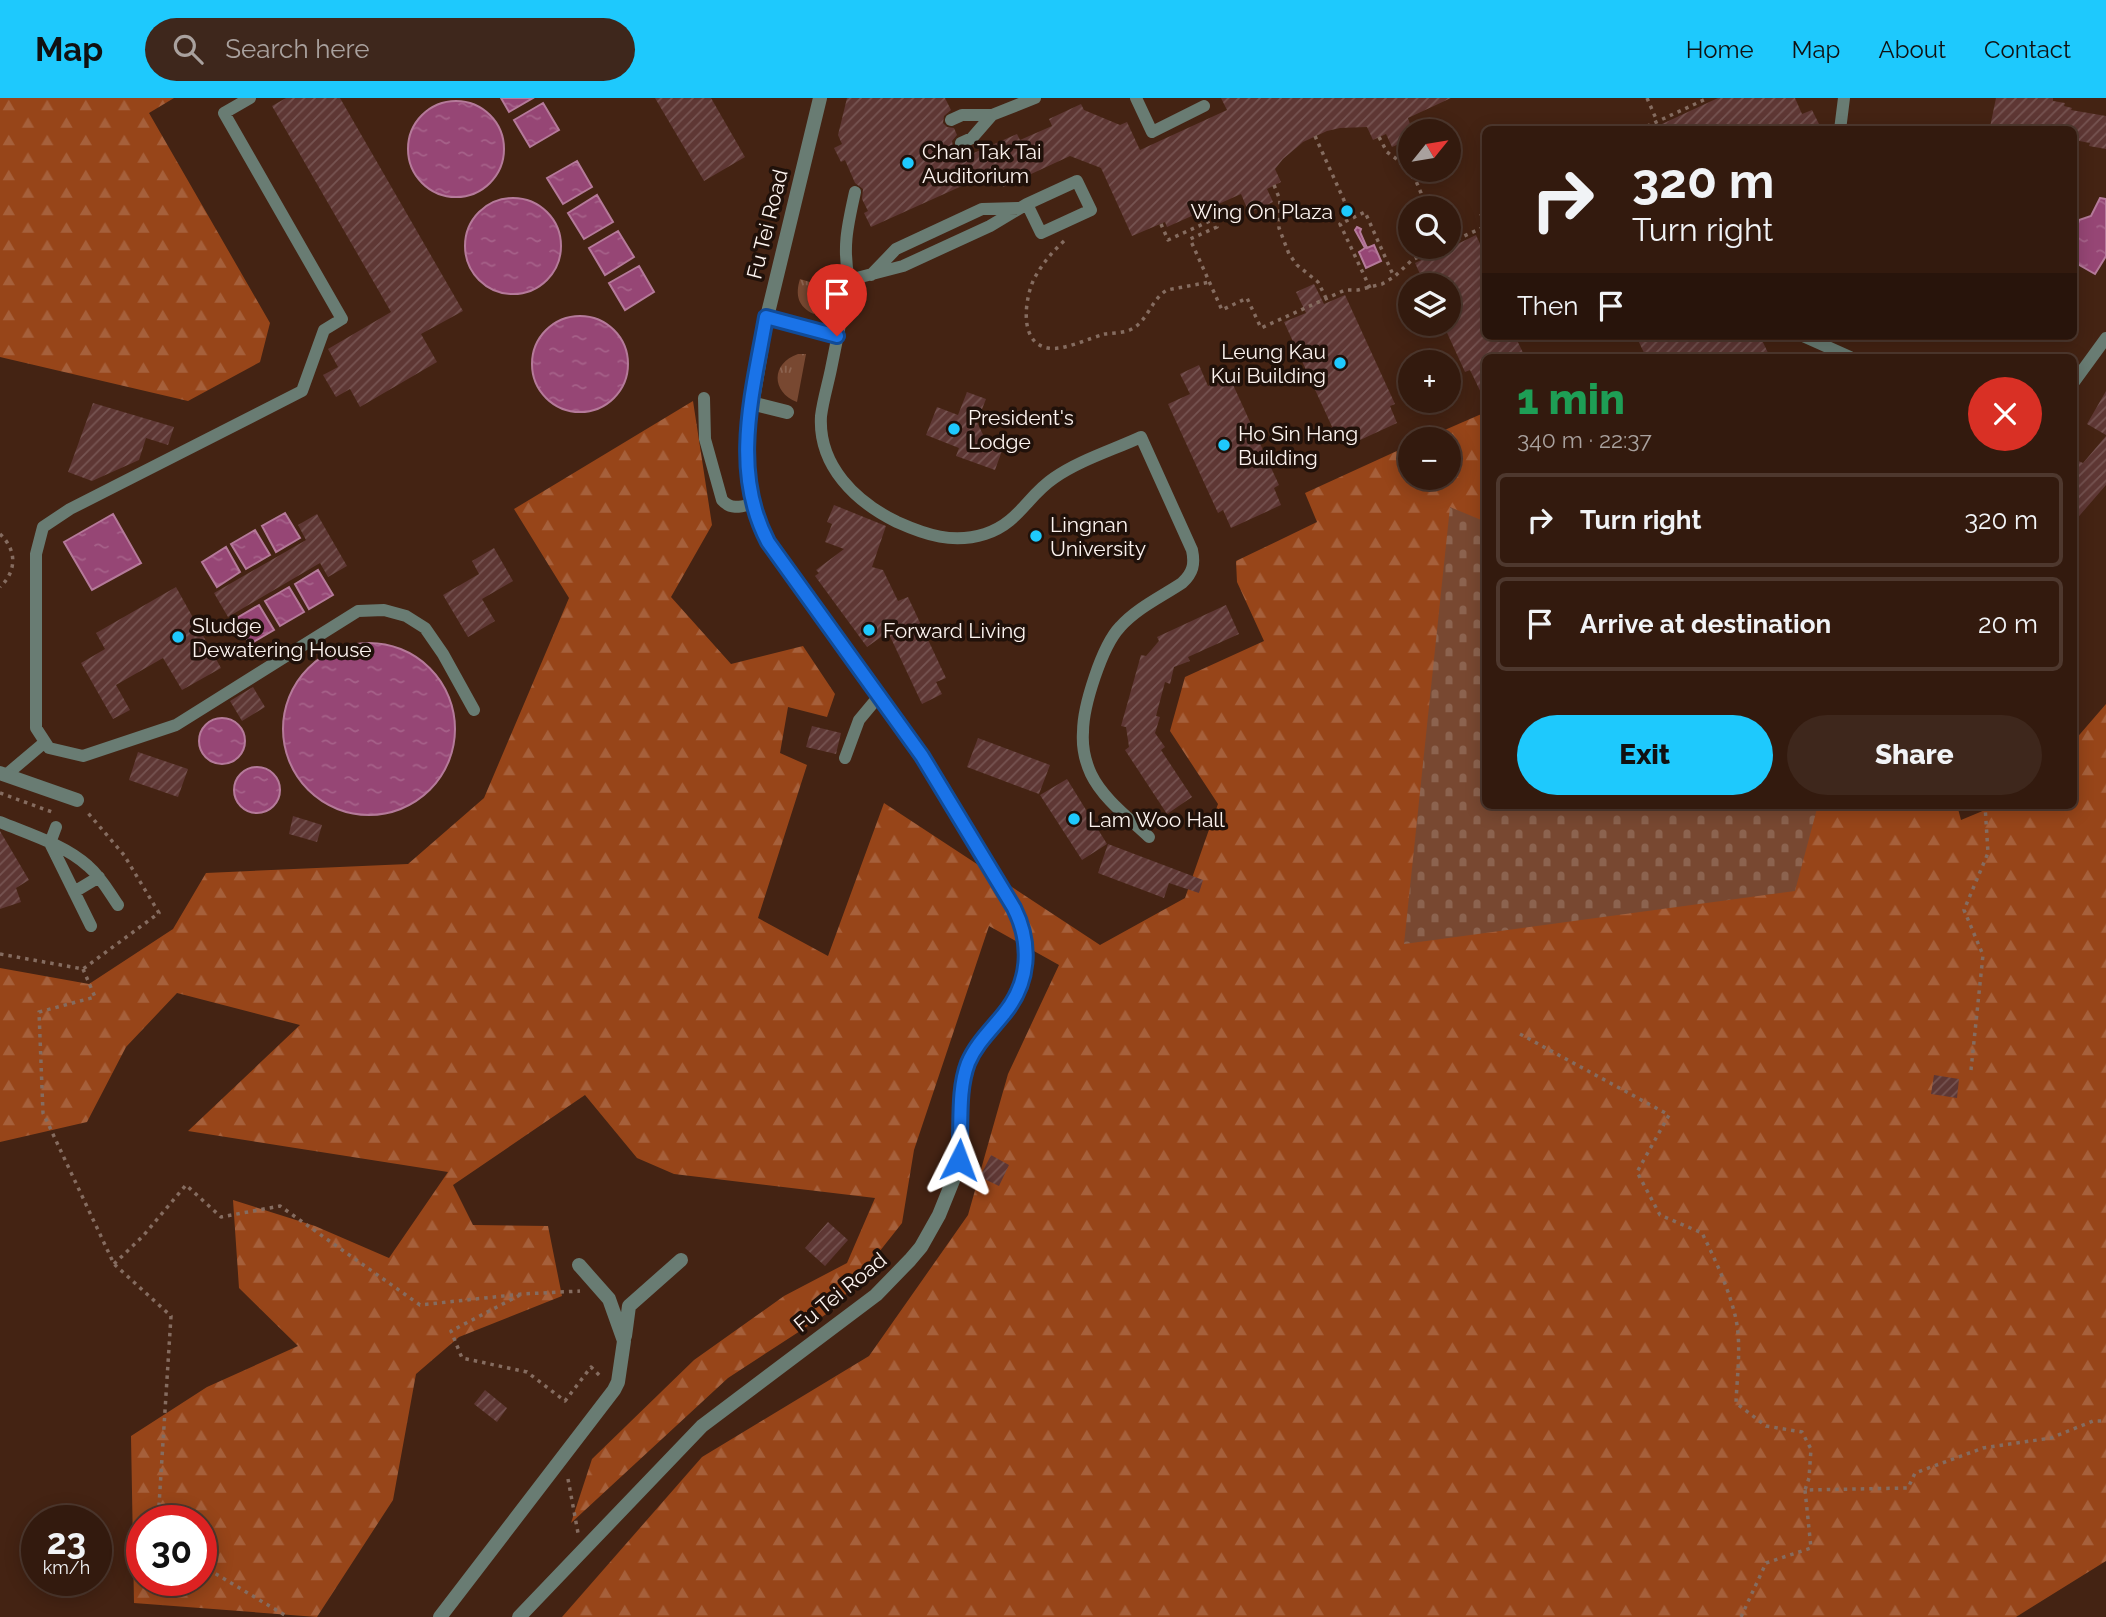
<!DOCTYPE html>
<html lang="en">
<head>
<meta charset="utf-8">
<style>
	:root { --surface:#331a0e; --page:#3e271c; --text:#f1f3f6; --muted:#a9a19e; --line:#4e382e; --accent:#1ec9fd }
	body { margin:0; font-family:Raleway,sans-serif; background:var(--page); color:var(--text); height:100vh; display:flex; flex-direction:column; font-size:26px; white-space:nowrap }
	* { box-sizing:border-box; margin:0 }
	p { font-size:23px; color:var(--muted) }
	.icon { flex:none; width:38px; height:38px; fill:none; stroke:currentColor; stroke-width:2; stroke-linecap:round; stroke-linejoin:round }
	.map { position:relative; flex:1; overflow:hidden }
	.details { position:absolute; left:1482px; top:256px; width:595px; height:455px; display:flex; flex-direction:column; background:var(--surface); border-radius:10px; box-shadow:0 4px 18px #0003,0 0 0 2px var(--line) }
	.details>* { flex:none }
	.hud { position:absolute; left:1482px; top:28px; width:595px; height:214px; border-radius:10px; box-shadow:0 4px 18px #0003,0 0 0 2px var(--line); background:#331a0e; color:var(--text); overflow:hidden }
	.needle { width:46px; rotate:60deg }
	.fabs { position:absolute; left:1398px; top:21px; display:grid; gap:14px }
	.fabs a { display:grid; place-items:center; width:63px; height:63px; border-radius:50%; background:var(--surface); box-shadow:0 4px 18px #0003,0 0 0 2px var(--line); font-size:35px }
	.speed { position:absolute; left:21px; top:1407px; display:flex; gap:14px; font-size:35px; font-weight:700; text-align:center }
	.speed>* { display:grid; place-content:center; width:91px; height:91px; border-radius:50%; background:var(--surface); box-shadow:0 4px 18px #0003,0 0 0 2px var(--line); line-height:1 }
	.speed small { font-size:18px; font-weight:400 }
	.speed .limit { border:10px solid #d22; background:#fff; color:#111 }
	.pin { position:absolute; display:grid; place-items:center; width:60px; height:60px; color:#fff; margin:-72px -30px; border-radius:50% 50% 50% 0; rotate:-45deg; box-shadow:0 0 7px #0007 }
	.pin .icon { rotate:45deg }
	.me { position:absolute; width:77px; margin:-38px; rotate:3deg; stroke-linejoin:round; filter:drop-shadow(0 0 5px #0008) }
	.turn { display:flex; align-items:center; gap:24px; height:147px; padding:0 35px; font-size:32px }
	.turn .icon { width:91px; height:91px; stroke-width:2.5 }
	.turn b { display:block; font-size:49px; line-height:60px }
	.then { display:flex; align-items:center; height:66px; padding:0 35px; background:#0003; gap:14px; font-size:26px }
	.round { display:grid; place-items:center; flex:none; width:74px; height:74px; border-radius:37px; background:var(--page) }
	.headline { display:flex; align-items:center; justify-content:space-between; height:119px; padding:0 35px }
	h1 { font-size:42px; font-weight:800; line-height:52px; color:#1e9e55 }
	.button { display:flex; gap:14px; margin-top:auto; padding:14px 35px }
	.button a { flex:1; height:80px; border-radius:42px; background:var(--accent); color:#111; font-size:28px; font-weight:800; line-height:80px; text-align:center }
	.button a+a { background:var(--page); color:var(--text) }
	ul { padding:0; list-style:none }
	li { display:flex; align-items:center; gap:21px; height:94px; margin:0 14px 10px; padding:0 21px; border:4px solid var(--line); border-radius:10px }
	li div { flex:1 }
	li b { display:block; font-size:26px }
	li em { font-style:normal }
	header { display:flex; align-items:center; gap:42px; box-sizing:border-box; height:98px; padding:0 35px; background:var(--accent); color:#111 }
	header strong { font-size:33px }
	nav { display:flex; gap:38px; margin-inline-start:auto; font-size:24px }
	.search { width:490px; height:63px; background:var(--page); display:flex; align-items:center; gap:18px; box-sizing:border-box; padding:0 24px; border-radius:38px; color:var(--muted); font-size:26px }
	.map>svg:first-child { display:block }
	.grass { fill:url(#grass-tufts) }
	.forest { fill:url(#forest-firs); fill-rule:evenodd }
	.cemetery { fill:url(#cemetery-stones) }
	.water { fill:url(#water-ripples); stroke:#b57a9a; stroke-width:2 }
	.building { fill:url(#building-hatch) }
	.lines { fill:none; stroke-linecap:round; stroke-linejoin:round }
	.path { stroke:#856c60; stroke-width:3.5; stroke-dasharray:3.5 5; stroke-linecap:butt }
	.lane { stroke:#697c73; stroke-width:12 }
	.street { stroke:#697c73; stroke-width:14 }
	.route-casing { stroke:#114b97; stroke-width:18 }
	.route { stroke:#1a73e8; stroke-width:12 }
	.poi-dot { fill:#1ec9fd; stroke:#20110a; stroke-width:2.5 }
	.labels { text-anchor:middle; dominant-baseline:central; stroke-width:7; stroke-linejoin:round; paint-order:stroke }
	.poi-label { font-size:21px; fill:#fcf3ef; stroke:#20110a; text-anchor:start }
	.street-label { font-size:21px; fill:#fcf3ef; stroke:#20110a }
</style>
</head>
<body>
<header>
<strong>Map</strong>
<div class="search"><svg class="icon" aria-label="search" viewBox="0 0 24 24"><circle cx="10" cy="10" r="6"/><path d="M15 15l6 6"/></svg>Search here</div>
<nav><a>Home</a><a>Map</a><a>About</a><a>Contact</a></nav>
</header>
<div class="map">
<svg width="2106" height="1519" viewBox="0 0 2106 1519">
	<defs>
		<pattern id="grass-tufts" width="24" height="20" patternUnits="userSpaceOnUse" patternTransform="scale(1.75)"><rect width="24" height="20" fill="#784831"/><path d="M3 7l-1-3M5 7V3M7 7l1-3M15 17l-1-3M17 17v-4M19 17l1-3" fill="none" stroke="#8c634f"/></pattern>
		<pattern id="forest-firs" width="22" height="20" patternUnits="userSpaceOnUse" patternTransform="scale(1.75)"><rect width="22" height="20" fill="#974519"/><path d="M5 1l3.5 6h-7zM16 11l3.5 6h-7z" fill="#a6603b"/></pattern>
		<pattern id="cemetery-stones" width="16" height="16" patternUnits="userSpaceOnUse" patternTransform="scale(1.75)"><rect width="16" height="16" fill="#784831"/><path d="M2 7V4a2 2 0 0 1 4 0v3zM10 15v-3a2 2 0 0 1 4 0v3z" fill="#8c634f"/></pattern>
		<pattern id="water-ripples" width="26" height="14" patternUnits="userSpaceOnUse" patternTransform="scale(1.75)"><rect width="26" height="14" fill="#964675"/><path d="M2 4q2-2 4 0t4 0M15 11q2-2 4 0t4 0" fill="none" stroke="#a66189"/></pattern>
		<pattern id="building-hatch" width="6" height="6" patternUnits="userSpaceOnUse" patternTransform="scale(1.75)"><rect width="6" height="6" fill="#5e3734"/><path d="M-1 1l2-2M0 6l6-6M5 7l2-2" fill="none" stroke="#765452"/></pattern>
	</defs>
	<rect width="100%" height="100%" fill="#442313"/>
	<path class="grass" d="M 800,181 L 813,185 L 819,202 L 814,216 C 798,209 795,197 800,181 Z
		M 798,256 L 806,256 L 797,304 C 771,294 771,265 798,256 Z"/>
	<path class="forest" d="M 0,0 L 174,0 L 149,15 L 270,225 L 260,264 L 188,303 L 0,259 Z
		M 693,303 L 712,427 L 671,499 L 731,566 L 803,548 L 835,596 L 827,619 L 788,609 L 780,655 L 807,667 L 758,820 L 828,858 L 884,705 L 1100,847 L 1185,800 L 1218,706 L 1170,633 L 1185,579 L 1264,543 L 1237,484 L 1236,463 L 1317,424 L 1305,395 L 1410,347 L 1410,380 L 1449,380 L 1449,341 L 1424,341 L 1486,314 L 1486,707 L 1957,707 L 1961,722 L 1997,707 L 2074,707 L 2074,643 L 2106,606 L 2106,1463 L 2016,1519 L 562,1519 L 702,1359 L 869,1258 L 968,1117 L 1008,976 L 1059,867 L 989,828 L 914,1052 L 902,1125 L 834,1211 L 728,1280 L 571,1425 L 592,1361 L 694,1262 L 784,1198 L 847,1165 L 875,1100 L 674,1076 L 637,1060 L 585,997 L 453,1087 L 473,1127 L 548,1128 L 562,1198 L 459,1239 L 416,1276 L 393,1402 L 317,1519 L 134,1505 L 131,1338 L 207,1289 L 298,1248 L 239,1190 L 233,1102 L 315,1128 L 389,1160 L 448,1074 L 188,1033 L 300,927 L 177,895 L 126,949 L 87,1024 L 0,1044 L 0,870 L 89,886 L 173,831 L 206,775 L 408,766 L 484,700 L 569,500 L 514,411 ZM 142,1423 L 201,1423 L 201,1482 L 142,1482 Z"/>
	<path class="cemetery" d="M 1450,409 L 1486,424 L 1486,707 L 1818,707 L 1795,793 L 1404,846 Z"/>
	<path class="water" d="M 501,0 L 533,0 L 509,14 Z
		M408 51a48 48 0 1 1 96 0a48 48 0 1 1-96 0Z
		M 543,5 L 559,32 L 530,49 L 514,22 Z
		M 577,63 L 592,89 L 563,106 L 547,80 Z
		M 597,97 L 613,124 L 584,141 L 568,115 Z
		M465 148a48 48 0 1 1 96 0a48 48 0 1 1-96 0Z
		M 2100,100 L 2106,101 L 2106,158 L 2095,176 L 2074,164 C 2074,155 2076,149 2077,140 C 2079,133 2076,129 2079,122 L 2091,118 Z
		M 1357,129 L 1361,131 L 1360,134 L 1367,150 L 1374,147 L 1381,163 L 1366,170 L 1359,154 L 1365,150 L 1355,132 Z
		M 618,133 L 634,159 L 605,177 L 589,150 Z
		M 639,168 L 654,194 L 625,212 L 609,185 Z
		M532 266a48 48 0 1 1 96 0a48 48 0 1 1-96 0Z
		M 285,415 L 300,440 L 276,454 L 262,428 Z
		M 113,416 L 141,465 L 92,492 L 64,444 Z
		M 255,432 L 270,457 L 246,471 L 231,446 Z
		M 226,449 L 240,474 L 217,489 L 202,464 Z
		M 318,472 L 333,497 L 309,511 L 295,486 Z
		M 289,489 L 304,514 L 280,528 L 265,503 Z
		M 259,507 L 274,532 L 250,546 L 235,521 Z
		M283 631a86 86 0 1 1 172 0a86 86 0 1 1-172 0Z
		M199 643a23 23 0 1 1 46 0a23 23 0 1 1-46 0Z
		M234 692a23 23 0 1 1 46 0a23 23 0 1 1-46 0Z"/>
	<path class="building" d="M 286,0 L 340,0 L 463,213 L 421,236 L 437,264 L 360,309 L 350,291 L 336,299 L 323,277 L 338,269 L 328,251 L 391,214 L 272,8 Z
		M 655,0 L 711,0 L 745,59 L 704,83 Z
		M 847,0 L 945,0 L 951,12 L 944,18 L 943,25 L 947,29 L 954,30 L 957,37 L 952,43 L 953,49 L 959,54 L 965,53 L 967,58 L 1017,36 L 1020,42 L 1052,28 L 1049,21 L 1081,6 L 1084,12 L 1120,27 L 1127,24 L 1140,52 L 1227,12 L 1221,0 L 1451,0 L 1408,20 L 1410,26 L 1410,41 L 1392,49 L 1386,36 L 1373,42 L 1367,29 L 1340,30 L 1327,33 L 1303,44 L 1283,61 L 1275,71 L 1281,84 L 1267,91 L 1273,104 L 1249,115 L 1241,96 L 1167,129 L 1165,124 L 1132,138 L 1101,70 L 1070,58 L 1003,89 L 995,73 L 871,129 L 864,115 L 868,113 L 862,101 L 863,91 L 855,85 L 845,62 L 841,64 L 834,50 L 842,46 L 838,37 Z
		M 1718,0 L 1795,0 L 1802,16 L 1812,12 L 1822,32 L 1649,32 Z
		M 1996,0 L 2053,0 L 2053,3 L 2065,5 L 2064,8 L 2072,10 L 2071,12 L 2106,18 L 2106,51 L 2089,48 L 2090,45 L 2074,42 L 2074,32 L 2004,32 L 1990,29 Z
		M 1476,137 L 1486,159 L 1486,238 L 1515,238 L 1525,259 L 1486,259 L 1486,305 L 1470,272 L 1465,274 L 1443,226 L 1449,226 L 1449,187 L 1425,187 L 1415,165 L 1437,155 L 1434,149 L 1451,149 Z
		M 1314,186 L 1324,206 L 1345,197 L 1395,306 L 1390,308 L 1397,325 L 1347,348 L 1339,331 L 1334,333 L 1284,224 L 1306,215 L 1296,194 Z
		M 1636,238 L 1760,238 L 1770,259 L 1646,259 Z
		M 1199,267 L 1208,288 L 1229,278 L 1279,387 L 1274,390 L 1281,407 L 1231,430 L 1223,412 L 1218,415 L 1168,306 L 1190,296 L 1180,276 Z
		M 2106,293 L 2106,337 L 2087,326 Z
		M 967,294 L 986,301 L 977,324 L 986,343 L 1003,350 L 995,372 L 956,358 L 959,350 L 926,337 L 937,309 L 958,317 Z
		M 93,305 L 174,329 L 168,347 L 146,340 L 139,362 L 92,383 L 68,374 Z
		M 2106,338 L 2106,387 L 2074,424 L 2074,361 L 2083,365 Z
		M 834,407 L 886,428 L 872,469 L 883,472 L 898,503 L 908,499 L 946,580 L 936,584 L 942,596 L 922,606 L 888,534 L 867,549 L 815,478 L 819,475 L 816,472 L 844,451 L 825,444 L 832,426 L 827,424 Z
		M 317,416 L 347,468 L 328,479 L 320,465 L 228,519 L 214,495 L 306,442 L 298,427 Z
		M 494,450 L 513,483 L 482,501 L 495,523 L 468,539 L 443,497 L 479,476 L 472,463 Z
		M 176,489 L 221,570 L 182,592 L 163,560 L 116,587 L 130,612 L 113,621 L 81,565 L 105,551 L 96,535 Z
		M 1226,507 L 1239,536 L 1188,559 L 1190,563 L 1174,569 L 1170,586 L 1165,584 L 1156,618 L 1160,619 L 1155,635 L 1165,649 L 1161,652 L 1192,699 L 1167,716 L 1125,652 L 1129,649 L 1126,629 L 1121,628 L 1141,557 L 1146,558 L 1159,543 L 1157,539 Z
		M 253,589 L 265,609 L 242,623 L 230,603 Z
		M 812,628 L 841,635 L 836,656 L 806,649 Z
		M 978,640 L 1050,667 L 1039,696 L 967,669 Z
		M 138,654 L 188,671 L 178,699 L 129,682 Z
		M 1067,681 L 1107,746 L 1082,762 L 1040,697 Z
		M 293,718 L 322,727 L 317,744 L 289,736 Z
		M 0,733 L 29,782 L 16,790 L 21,804 L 0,811 Z
		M 1108,746 L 1203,782 L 1199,795 L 1169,785 L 1164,800 L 1098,775 Z
		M 1934,977 L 1959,981 L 1957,1000 L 1931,996 Z
		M 991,1057 L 1009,1067 L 999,1088 L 980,1079 Z
		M 828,1124 L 848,1142 L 825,1168 L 805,1150 Z
		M 485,1292 L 507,1310 L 497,1324 L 474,1306 Z"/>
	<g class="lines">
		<path class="path" d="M 1647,0 L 1657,23
			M 1639,32 L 1708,0
			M 1315,38 L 1352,120
			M 1379,39 L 1387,54 L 1398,62 L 1416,83 L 1421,95 L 1425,110
			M 1274,87 L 1280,102 L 1279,130 L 1289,156 L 1297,167 L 1318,184 L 1326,200
			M 1486,101 L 1486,103
			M 1486,111 L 1480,114 L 1486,126
			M 1161,126 L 1168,142 L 1214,121 L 1217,129 L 1190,141 L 1222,212 L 1247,200 L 1261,230 L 1345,192 L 1358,192 L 1382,186 L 1394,179 L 1412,162 L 1440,149
			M 1064,143 C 1052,154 1042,166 1034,181 C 1025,200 1018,245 1048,250 C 1064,253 1089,240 1105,236 C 1112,235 1120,235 1127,233 C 1147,227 1150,202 1167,192 L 1210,184
			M 1449,145 L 1486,128
			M 1370,190 L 1340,126 L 1365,114 L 1394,179
			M 0,436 C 17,452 17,473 0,489
			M 0,695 L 52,714
			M 0,856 L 83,871 L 159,815 L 124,757 L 88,715
			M 83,871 L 95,899 L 39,914 L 43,1015 L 114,1166 L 171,1218 L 158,1423
			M 1520,936 L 1669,1017 L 1637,1074 L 1660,1117 L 1702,1135 C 1715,1161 1728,1189 1735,1217 C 1742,1245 1737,1277 1736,1305 L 1766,1328 L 1802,1334 L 1811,1351 L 1809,1380 L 1805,1392
			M 1971,972 L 1983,857 L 1964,812 L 1988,755 L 1985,707
			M 114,1166 L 143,1138 L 186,1087 L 221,1119 L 280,1108 L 420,1207 L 522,1196 L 580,1193
			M 520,1197 L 451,1233 L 462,1260 L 527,1274 L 565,1303 L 591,1269 L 602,1280
			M 568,1381 L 578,1435
			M 201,1467 L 288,1519
			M 1741,1519 L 1766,1465 L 1811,1450 L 1805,1392 L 1908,1390 L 1915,1375 L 1983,1350 L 2051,1340 L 2093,1323 L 2106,1323"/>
		<path class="lane" d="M 250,0 L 224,15 L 342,221 L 324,232 L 302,293 L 70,411 L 43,429 L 36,456 L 36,630 L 49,650 L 83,658 L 176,627 L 358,513 L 384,512 L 406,518 L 425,530 L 443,556 L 474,612
			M 1136,0 L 1152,34 L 1204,8
			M 951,22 L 962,17 L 992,17 L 1035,0
			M 1840,32 L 1844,0
			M 961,45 L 972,40 L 992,17
			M 855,94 C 848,126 842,149 849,182 C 843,211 837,241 831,271 C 828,286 823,302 821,318 C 818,368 856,404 897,424 C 926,437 953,446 985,436 C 1019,425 1027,398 1054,380 C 1080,362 1113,352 1141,339 L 1192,452 C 1195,466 1193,475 1182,485 C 1161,499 1137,510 1120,529 C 1102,548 1083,608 1083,634 C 1082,648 1085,663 1091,676 C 1103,701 1129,720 1149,739
			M 871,177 L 896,151 L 982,111 L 1018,110
			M 849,182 L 903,168 L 990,128 L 1027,106 L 1077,83 L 1091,112 L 1041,135 L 1027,106
			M 767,219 L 837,238
			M 1803,238 L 1850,259
			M 2074,284 L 2106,240
			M 704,300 L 705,341 L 722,402 C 731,412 740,409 752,406
			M 845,660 L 859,622 L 879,598
			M 6,677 L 45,644
			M 0,724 C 29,736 65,747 88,768 C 101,779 109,794 118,807
			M 56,729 L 50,745 L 91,828
			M 74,794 L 99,779"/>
		<path class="street" d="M 751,305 L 787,314
			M 0,675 L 77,702
			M 625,1238 L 629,1208 L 681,1162
			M 440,1519 L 614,1292 L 618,1284 L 624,1243 L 609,1201 L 579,1167
			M 519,1519 L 702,1328 L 876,1197 L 910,1162 L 921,1149 L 939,1117 L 956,1075 L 960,1048 L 963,986 L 968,966 L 977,949 L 1012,905 L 1020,889 L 1025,870 L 1026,842 L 1020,822 L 942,688 L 768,444 L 752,406 L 748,381 L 747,337 L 767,219 L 820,0"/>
	</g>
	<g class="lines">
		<g class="route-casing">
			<path id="route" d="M 837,238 L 766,219 C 753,294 730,372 768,444 L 922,658 L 1014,810 C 1032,846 1030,885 1003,917 C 991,932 976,946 968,965 C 957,994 962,1030 959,1062"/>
		</g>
		<use href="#route" class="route"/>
	</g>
	<g class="poi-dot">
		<circle cx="908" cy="65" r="7"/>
		<circle cx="1347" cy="113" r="7"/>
		<circle cx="1340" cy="265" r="7"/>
		<circle cx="954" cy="331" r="7"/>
		<circle cx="1224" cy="347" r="7"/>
		<circle cx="1036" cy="438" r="7"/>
		<circle cx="869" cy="532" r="7"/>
		<circle cx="178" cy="539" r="7"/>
		<circle cx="1074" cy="721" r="7"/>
	</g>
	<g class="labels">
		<g class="poi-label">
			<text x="922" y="53">Chan Tak Tai<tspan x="922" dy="24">Auditorium</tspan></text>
			<text x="1333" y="113" text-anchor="end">Wing On Plaza</text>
			<text x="1326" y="253" text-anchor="end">Leung Kau<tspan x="1326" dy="24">Kui Building</tspan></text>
			<text x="968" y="319">President's<tspan x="968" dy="24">Lodge</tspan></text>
			<text x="1238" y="335">Ho Sin Hang<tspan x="1238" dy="24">Building</tspan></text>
			<text x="1050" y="426">Lingnan<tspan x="1050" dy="24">University</tspan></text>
			<text x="192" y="527">Sludge<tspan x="192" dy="24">Dewatering House</tspan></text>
			<text x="883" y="532">Forward Living</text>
			<text x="1088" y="721">Lam Woo Hall</text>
		</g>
		<g class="street-label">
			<text transform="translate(767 126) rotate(-76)">Fu Tei Road</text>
			<text transform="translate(840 1194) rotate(-39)">Fu Tei Road</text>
		</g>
	</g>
</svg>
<div class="fabs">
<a><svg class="needle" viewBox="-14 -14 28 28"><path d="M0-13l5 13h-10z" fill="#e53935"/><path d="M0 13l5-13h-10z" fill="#a9a19e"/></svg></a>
<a><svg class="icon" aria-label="search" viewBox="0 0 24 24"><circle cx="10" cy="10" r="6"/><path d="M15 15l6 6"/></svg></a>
<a><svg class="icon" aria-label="layers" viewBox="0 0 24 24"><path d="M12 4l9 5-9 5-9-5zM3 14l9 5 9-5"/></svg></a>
<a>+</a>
<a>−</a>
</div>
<div class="speed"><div>23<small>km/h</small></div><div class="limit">30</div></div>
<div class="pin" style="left:837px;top:238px;background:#d93025"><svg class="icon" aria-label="arrive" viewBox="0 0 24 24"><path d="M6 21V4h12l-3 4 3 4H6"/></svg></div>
<svg class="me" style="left:959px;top:1062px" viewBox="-20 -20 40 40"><path d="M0-17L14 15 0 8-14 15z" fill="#1a73e8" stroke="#fff" stroke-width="4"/></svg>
<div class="hud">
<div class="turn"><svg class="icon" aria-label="right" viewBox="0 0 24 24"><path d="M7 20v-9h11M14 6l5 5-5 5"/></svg><div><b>320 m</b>Turn right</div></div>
<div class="then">Then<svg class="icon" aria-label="arrive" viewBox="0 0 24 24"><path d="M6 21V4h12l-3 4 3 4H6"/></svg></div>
</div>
<section class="details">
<div class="headline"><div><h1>1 min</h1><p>340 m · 22:37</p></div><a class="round" style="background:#d93025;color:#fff"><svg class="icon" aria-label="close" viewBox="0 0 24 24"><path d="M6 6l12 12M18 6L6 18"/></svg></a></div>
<ul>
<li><svg class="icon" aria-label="right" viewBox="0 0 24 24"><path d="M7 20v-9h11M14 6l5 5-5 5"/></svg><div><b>Turn right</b></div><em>320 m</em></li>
<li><svg class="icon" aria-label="arrive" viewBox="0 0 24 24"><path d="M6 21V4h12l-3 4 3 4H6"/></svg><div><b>Arrive at destination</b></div><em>20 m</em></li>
</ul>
<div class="button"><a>Exit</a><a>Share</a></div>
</section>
</div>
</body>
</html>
